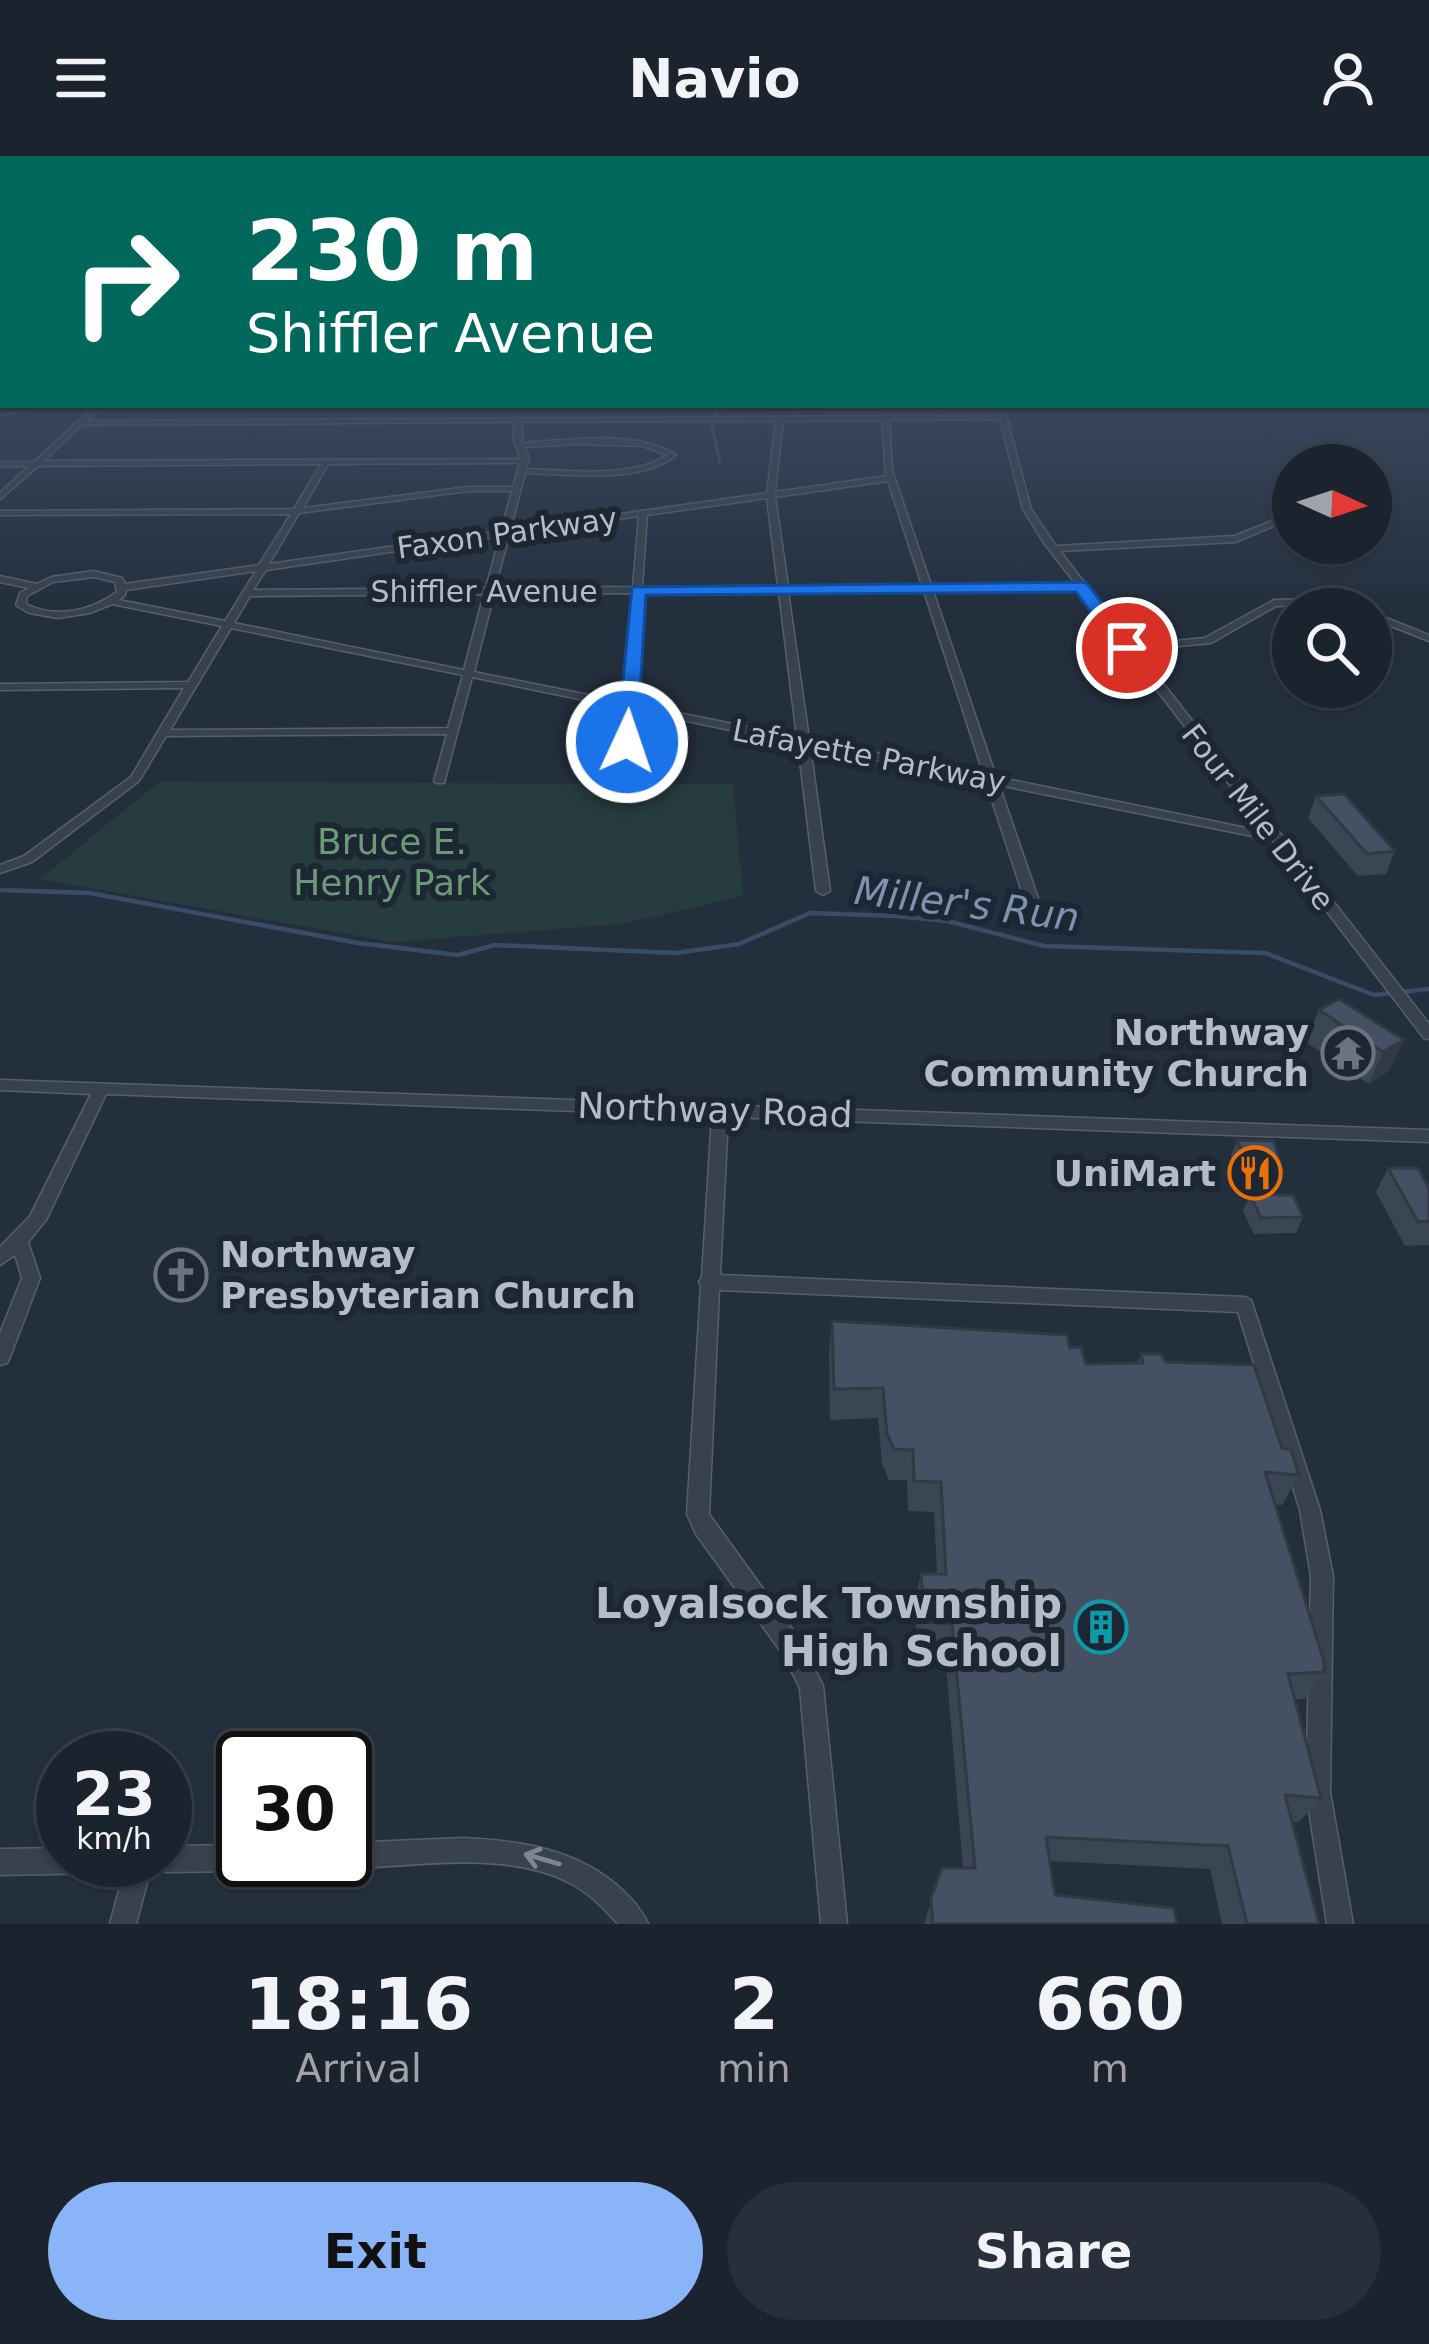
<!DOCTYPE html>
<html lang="en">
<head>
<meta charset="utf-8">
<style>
	:root { --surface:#1b232e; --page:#282f3a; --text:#f1f3f6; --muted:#a0a4aa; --line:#39404a; --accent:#8ab4f8 }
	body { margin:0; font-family:"DejaVu Sans",sans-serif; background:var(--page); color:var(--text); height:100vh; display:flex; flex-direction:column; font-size:45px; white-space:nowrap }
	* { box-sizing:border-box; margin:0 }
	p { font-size:39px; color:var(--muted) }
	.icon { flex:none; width:66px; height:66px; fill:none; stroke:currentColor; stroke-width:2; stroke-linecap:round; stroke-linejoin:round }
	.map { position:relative; height:1768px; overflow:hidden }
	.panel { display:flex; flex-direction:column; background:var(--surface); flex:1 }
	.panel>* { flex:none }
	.banner { position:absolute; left:0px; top:0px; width:1431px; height:252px; box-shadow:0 3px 9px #0004,0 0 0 3px var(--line); background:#00695c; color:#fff; overflow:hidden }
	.needle { width:78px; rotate:93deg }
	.fabs { position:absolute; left:1272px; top:288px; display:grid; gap:24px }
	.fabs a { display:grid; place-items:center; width:120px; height:120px; border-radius:50%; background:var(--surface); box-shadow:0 3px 9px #0004,0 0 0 3px var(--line); font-size:60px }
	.speed { position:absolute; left:36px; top:1575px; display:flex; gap:24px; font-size:60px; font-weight:700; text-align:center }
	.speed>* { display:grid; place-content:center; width:156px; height:156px; border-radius:50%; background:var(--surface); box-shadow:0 3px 9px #0004,0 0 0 3px var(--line); line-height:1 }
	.speed small { font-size:30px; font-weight:400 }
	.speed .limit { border:6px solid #111; border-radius:18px; background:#fff; color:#111 }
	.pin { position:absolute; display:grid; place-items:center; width:102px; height:102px; color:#fff; margin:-51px; border:6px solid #fff; border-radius:50%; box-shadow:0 3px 12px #0007 }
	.me { position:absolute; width:132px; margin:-66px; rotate:3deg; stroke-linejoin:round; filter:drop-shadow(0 0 9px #0008) }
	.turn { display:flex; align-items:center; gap:42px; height:252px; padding:0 48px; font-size:54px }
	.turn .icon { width:156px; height:156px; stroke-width:2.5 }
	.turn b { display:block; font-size:84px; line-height:102px }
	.eta { display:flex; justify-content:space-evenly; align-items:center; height:204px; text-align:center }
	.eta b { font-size:72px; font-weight:700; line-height:84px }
	.primary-button { display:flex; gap:24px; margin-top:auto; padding:24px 48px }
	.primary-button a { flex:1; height:138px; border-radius:72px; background:var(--accent); color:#111; font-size:48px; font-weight:700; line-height:138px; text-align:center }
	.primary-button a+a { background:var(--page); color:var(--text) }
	header { display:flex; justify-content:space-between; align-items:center; height:156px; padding:0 48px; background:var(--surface); font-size:54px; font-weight:700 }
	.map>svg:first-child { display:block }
	.medical { fill:#32303f }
	.green { fill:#263c3f }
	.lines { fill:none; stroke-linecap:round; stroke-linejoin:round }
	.stream-far1 { stroke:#394c67; stroke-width:3 }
	.stream { stroke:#394c67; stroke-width:4.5 }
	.minor-casing { stroke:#565f6c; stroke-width:3 }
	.minor { fill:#38414e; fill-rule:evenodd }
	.wall { fill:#3b4654 }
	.shaded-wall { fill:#303945 }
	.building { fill:#455162; stroke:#303945; stroke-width:3 }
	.oneway { stroke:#7c8592 }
	.route { fill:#1a73e8; stroke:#114b97; stroke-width:3 }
	.labels { text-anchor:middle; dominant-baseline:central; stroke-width:12; stroke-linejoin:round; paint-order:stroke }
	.far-street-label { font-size:30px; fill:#b4bcc9; stroke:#1d2633 }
	.park-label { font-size:36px; fill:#6b9a76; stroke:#1d2633 }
	.poi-label { font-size:36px; font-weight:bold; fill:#b4bcc9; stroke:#1d2633; text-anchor:end }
	.street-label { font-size:36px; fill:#b4bcc9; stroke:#1d2633 }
	.water-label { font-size:39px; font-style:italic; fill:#7c92b1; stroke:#1d2633 }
	.near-poi-label { font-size:42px; font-weight:bold; fill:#b4bcc9; stroke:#1d2633; text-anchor:end }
</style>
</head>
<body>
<header><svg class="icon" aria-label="menu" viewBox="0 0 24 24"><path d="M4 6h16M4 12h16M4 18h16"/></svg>Navio<svg class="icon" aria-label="person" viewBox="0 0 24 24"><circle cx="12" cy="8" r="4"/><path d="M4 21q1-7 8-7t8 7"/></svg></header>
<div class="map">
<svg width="1429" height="1768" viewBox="0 0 1429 1768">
	<rect width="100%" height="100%" fill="#242f3e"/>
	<path class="medical" d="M 713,249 L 995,249 L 998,259 L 714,260 Z"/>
	<path class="green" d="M 159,626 L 733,628 L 743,740 L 622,768 L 392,786 L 40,723 Z"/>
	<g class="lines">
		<path class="stream-far1" d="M 688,249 L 689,255
			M 715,249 L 716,259
			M 0,260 L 33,253
			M 711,265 L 720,307"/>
		<path class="stream" d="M 0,734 L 90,737 L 358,787 L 458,799 L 495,789 L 676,797 L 739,788 L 810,757 L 896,760 L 947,765 L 1044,790 L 1265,797 L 1374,839 L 1429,833"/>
		<g class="minor-casing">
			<path id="minor" d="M 3,209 L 3,214 L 0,215 L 0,210 Z
				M 1428,217 L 1429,217 L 1429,221 L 1428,221 Z
				M 0,247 L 6,249 L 0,251 Z
				M 96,249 L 103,249 L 87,265 L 882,260 L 882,249 L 888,249 L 889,260 L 999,259 L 997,249 L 1003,249 L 1031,353 L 1056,390 L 1234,380 L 1293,357 L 1293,362 L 1235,386 L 1060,395 L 1132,489 L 1205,482 L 1274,444 L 1309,443 L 1354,451 L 1356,453 L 1334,453 L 1309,449 L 1276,450 L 1211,487 L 1137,494 L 1429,868 L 1429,883 L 1424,882 L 1272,684 L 999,629 L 1042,754 L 1035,758 L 1028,754 L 986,626 L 810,590 L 830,735 L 823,739 L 816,735 L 798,588 L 634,554 L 630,618 L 624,621 L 618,618 L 623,552 L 472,521 L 444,627 L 436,627 L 434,625 L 447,578 L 166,580 L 139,625 L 32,706 L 0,717 L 0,709 L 24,700 L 131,621 L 184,532 L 0,534 L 0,528 L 188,526 L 222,470 L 112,448 L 90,457 L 58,462 L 29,457 L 16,449 L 20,437 L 29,432 L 0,426 L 0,420 L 37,428 L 51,421 L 94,415 L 122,422 L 125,428 L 259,409 L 291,358 L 0,359 L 0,355 L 294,353 L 321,308 L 38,310 L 0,343 L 0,337 L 29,310 L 0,310 L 0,306 L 34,306 ZM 1000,263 L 1023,353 L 1044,387 L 1076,428 L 931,429 L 892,314 L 889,264 ZM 882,264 L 886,320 L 775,336 L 783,265 ZM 776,265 L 767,337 L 510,374 L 525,317 C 567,318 642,328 676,299 C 637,273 568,284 522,287 L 522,266 ZM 515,266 L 513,283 L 521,303 L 43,305 L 82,269 ZM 577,288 L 643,290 L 667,299 C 634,323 565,314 526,313 L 529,301 L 524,291 ZM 520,307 L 513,331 L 468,331 L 303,352 L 328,308 ZM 888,325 L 922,429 L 788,430 L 775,341 ZM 468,335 L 512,335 L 501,375 L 269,408 L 299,357 ZM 767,342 L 778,430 L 642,431 L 647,359 ZM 639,360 L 633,431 L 495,432 L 509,379 ZM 500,380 L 486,432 L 253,434 L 266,414 ZM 256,415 L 225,465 L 119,444 L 125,439 L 126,434 ZM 94,421 L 115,426 L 117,436 C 91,455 56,463 26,448 L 27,440 L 53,426 ZM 1080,434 L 1123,490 L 1123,494 L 1127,495 L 1266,676 L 996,621 L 933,435 ZM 924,435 L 984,619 L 809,583 L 788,436 ZM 779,436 L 797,581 L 634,548 L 642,437 ZM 633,437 L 624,546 L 474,516 L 494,438 ZM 484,438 L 464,514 L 234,467 L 250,440 ZM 231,472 L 463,519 L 448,572 L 170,574 Z
				M 1371,456 L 1429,479 L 1429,485 L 1371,462 Z
				M 0,924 L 1429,974 L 1429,986 L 728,961 L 720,1119 L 1245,1141 L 1251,1144 L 1320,1354 L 1333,1420 L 1330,1636 L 1353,1768 L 1327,1768 L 1306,1636 L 1311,1420 L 1300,1354 L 1238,1156 L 719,1134 L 709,1358 L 800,1484 L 823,1530 L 847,1768 L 821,1768 L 800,1532 L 784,1500 L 696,1378 L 687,1358 L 701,1131 L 699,1126 L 702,1121 L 712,960 L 106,938 L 46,1064 L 28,1086 L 40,1122 L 10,1201 L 7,1207 L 0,1209 L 0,1177 L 22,1122 L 15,1099 L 0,1109 L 0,1091 L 30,1060 L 91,938 L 0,934 Z
				M 464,1682 C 526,1685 588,1695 632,1744 C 639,1752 644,1758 648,1768 L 618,1768 C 603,1751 588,1736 568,1726 C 506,1694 412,1710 345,1713 L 336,1709 L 334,1704 L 345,1704 L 345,1687 Z
				M 243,1689 L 243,1704 L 255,1704 L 252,1711 L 243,1715 L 165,1716 L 156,1712 L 153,1704 L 136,1768 L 110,1768 L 127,1704 L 165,1704 L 165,1690 Z
				M 63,1692 L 63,1704 L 117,1704 L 113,1713 L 104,1717 L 0,1719 L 0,1693 Z"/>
		</g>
		<use href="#minor" class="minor"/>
	</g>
	<path class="wall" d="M 798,249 L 856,249 L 856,252 L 798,251 Z
		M 1316,640 L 1395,695 L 1386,718 L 1358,720 L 1308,662 Z
		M 1319,854 L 1404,884 L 1389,915 L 1369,928 L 1306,886 Z
		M 1237,984 L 1283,1017 L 1276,1033 L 1245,1032 L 1231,1000 Z
		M 1388,1012 L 1429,1032 L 1429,1089 L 1405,1090 L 1376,1036 Z
		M 1250,1039 L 1303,1061 L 1296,1077 L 1254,1078 L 1243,1055 Z
		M 832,1165 L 1070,1192 L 1086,1208 L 1137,1207 L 1141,1198 L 1166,1206 L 1282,1292 L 1299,1319 L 1282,1349 L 1275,1349 L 1324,1516 L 1304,1543 L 1294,1543 L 1321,1642 L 1299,1666 L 1292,1666 L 1319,1768 L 1222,1768 L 1210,1713 L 1050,1705 L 1055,1739 L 1177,1768 L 924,1768 L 942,1712 L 963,1712 L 945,1496 L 918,1494 L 914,1447 L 921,1418 L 937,1418 L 934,1356 L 908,1355 L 907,1324 L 889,1324 L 882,1308 L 878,1262 L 830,1264 L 829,1196 Z"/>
	<path class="shaded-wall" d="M 1404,884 L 1389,915 L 1369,928 L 1383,896 Z"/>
	<path class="building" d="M 1344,638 L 1395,695 L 1367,698 L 1316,640 Z
		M 1339,843 L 1404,884 L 1383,896 L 1319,854 Z
		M 1237,984 L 1274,985 L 1283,1017 L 1251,1016 Z
		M 1388,1012 L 1418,1012 L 1429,1032 L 1429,1065 L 1418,1066 Z
		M 1250,1039 L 1293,1039 L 1303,1061 L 1261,1062 Z
		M 832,1165 L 1067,1179 L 1070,1192 L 1081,1191 L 1086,1208 L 1143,1207 L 1141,1198 L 1161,1198 L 1166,1206 L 1254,1209 L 1282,1292 L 1291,1294 L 1299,1319 L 1265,1316 L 1324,1505 L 1324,1516 L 1288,1518 L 1321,1642 L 1285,1639 L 1319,1768 L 1247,1768 L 1228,1690 L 1046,1681 L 1055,1739 L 1174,1752 L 1177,1768 L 933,1768 L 931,1742 L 942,1712 L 975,1712 L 952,1468 L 925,1466 L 921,1418 L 946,1418 L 941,1326 L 914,1325 L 913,1294 L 894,1293 L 887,1278 L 883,1232 L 834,1233 Z"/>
	<defs><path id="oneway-shaft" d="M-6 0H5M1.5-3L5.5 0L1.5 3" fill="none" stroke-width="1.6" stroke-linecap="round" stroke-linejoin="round" transform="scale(3)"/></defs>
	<use class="oneway" href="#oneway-shaft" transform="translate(542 1703) rotate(-164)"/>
	<linearGradient id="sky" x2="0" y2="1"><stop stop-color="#141a22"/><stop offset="0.45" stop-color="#3f4d63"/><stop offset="1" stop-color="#3f4d63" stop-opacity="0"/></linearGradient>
	<rect width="1429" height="449" fill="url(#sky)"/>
	<path class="route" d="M 1081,426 L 1087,427 L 1133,488 L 1133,496 L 1120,496 L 1076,436 L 646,439 L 637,586 L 627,592 L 617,586 L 632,431 Z"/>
	<defs>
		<g id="temple-ring" transform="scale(2.7)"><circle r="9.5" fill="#1d2633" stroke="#6b7280" stroke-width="1.5"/><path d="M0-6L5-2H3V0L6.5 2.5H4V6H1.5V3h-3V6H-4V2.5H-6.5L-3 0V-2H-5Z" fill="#6b7280"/></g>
		<g id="restaurant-ring" transform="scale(2.7)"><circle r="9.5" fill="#1d2633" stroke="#e8710a" stroke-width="1.5"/><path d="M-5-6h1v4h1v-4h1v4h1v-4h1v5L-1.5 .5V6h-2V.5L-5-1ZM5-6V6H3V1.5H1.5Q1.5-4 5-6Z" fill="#e8710a"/></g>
		<g id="church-ring" transform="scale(2.7)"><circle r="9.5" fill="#1d2633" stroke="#6b7280" stroke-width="1.5"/><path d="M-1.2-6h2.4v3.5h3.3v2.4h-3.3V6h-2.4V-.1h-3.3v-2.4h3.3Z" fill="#6b7280"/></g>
		<g id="building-ring" transform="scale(2.7)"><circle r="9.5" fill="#1d2633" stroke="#0f9aa8" stroke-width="1.5"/><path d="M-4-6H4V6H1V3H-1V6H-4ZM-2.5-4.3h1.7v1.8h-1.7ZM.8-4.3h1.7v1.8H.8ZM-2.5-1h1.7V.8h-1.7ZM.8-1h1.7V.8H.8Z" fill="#0f9aa8"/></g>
	</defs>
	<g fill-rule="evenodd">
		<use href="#temple-ring" x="1348" y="897"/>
		<use href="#restaurant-ring" x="1255" y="1017"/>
		<use href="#church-ring" x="181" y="1119"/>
		<use href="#building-ring" x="1101" y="1471"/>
	</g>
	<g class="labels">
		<g class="far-street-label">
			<text transform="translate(507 377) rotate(-8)">Faxon Parkway</text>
			<text x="484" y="435">Shiffler Avenue</text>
			<text transform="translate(869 600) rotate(11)">Lafayette Parkway</text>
			<text transform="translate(1258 661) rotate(52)">Four Mile Drive</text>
		</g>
		<g class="park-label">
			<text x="392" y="685">Bruce E.<tspan x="392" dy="41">Henry Park</tspan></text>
		</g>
		<g class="poi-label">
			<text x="1309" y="876">Northway<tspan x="1309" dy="41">Community Church</tspan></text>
			<text x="1216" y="1017">UniMart</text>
			<text x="220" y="1098" text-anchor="start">Northway<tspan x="220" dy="41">Presbyterian Church</tspan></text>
		</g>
		<g class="street-label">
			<text transform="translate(715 954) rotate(2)">Northway Road</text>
		</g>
		<g class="water-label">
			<text transform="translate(967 748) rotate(7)">Miller's Run</text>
		</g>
		<g class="near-poi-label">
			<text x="1062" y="1447">Loyalsock Township<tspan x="1062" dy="48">High School</tspan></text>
		</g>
	</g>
</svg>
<div class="fabs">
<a><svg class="needle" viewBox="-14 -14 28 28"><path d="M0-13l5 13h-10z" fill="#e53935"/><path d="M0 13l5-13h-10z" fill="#a0a4aa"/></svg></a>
<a><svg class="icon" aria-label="search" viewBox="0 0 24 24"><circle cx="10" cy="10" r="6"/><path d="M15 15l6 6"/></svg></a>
</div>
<div class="speed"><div>23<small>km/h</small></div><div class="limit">30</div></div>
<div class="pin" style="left:1127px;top:492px;background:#d93025"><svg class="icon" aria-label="arrive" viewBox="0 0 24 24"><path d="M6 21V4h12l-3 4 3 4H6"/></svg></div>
<svg class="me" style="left:627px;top:586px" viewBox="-20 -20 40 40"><circle r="17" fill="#1a73e8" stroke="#fff" stroke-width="3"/><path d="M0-11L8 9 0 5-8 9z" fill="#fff"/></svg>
<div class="banner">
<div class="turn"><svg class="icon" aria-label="right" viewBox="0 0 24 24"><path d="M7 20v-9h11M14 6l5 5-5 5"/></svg><div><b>230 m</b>Shiffler Avenue</div></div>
</div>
</div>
<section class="panel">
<div class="eta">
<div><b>18:16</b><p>Arrival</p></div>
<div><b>2</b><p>min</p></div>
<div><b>660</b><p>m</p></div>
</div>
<div class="primary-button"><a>Exit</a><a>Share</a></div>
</section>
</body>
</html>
